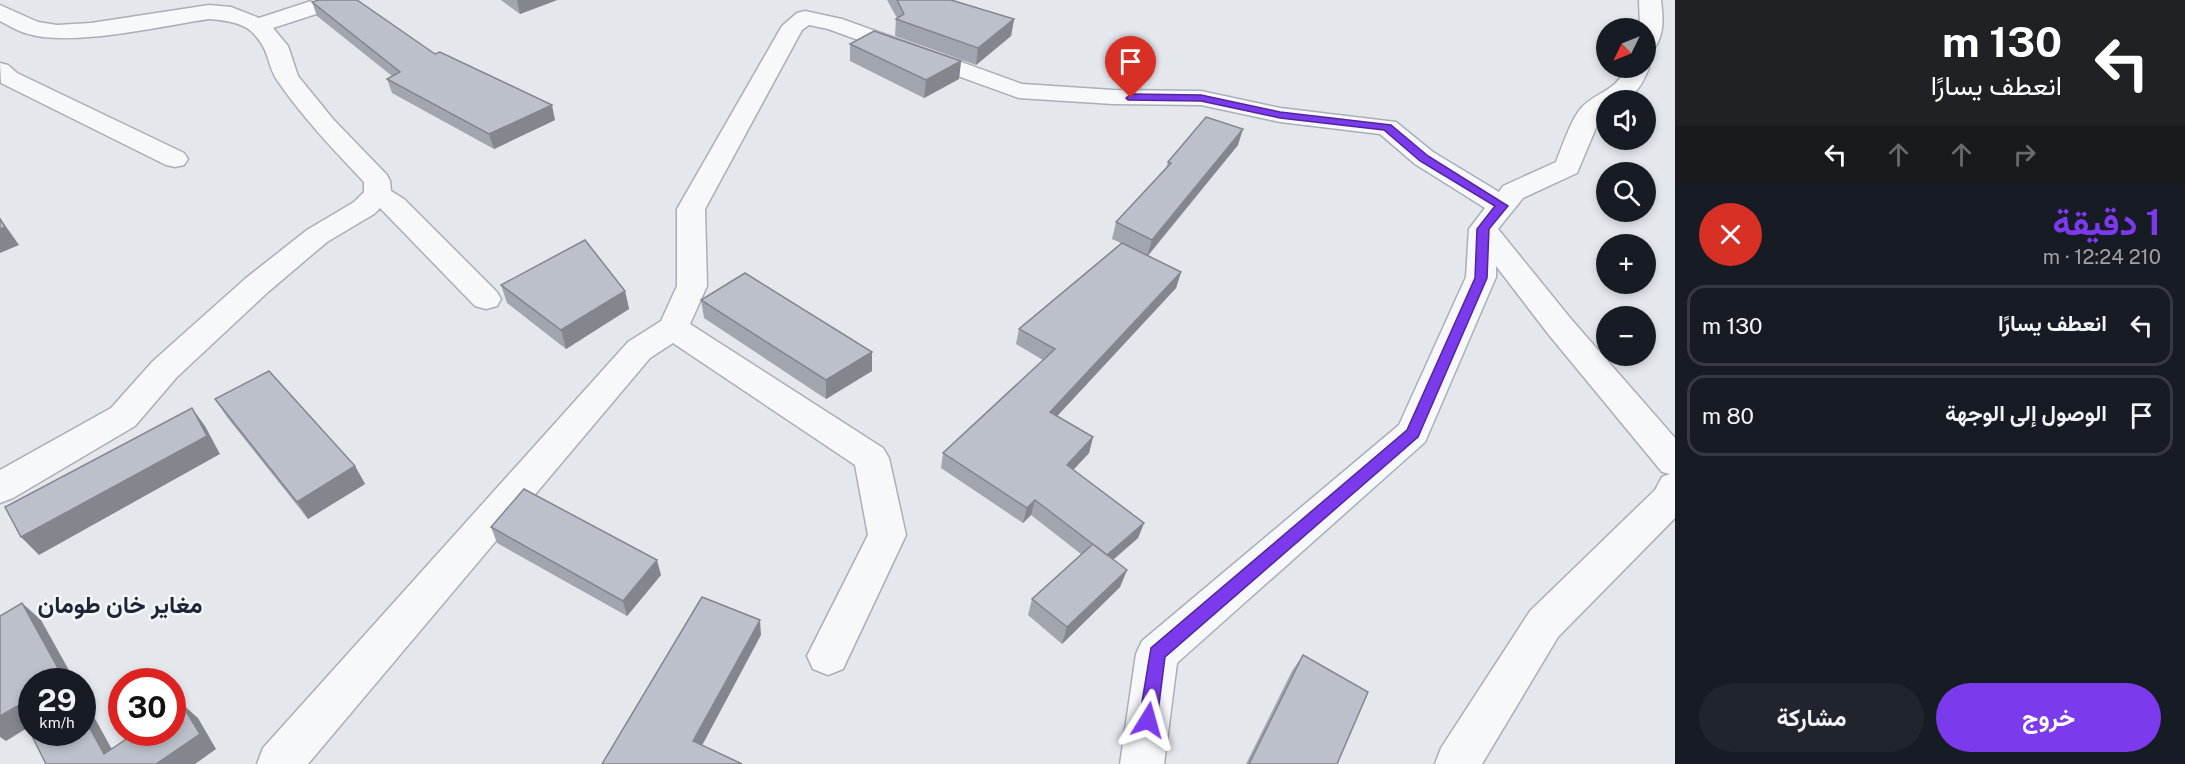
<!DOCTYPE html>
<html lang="ar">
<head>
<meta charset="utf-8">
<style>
	:root { --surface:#171b24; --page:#20242c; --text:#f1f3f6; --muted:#9ea1a6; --line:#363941; --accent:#7c3aed }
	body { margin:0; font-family:"Public Sans",Vazirmatn,sans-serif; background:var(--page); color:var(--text); direction:rtl; height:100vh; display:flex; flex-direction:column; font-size:22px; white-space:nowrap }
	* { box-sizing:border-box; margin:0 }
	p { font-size:20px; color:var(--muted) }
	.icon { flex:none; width:33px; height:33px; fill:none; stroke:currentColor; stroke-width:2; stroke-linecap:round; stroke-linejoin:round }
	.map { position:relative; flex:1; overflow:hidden; direction:ltr }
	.sheet { display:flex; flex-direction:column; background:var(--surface); width:510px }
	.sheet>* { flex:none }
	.guide { background:#202124; color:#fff; overflow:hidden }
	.needle { width:39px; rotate:227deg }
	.controls { position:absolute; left:1596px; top:18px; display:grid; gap:12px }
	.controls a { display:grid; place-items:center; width:60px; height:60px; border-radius:50%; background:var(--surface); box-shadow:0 3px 9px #0003; font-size:30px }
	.speed { position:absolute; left:18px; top:668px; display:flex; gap:12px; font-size:30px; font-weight:700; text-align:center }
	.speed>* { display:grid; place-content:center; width:78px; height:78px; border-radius:50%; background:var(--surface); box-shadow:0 3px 9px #0003; line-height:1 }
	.speed small { font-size:15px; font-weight:400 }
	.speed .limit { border:9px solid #d22; background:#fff; color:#111 }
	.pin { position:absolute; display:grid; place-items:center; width:51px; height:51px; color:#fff; margin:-62px -26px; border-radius:50% 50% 50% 0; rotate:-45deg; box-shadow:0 0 6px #0007 }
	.pin .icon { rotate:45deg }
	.me { position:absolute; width:66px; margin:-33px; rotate:8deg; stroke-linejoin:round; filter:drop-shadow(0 0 4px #0008) }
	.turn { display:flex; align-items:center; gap:21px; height:126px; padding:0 24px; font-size:27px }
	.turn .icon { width:78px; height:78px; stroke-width:2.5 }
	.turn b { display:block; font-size:42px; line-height:51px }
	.lanes { display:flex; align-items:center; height:57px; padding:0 24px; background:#0003; justify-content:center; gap:30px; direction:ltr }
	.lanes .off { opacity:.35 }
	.round { display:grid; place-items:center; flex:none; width:63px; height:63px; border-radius:32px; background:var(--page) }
	.summary { display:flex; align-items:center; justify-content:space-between; height:102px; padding:0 24px }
	h1 { font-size:36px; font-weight:700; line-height:45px; color:var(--accent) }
	.button { display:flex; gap:12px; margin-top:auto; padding:12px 24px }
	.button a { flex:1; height:69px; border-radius:36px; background:var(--accent); color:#fff; font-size:24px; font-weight:700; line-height:69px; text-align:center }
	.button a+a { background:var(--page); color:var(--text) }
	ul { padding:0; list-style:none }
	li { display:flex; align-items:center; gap:18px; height:81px; margin:0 12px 9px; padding:0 12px; border:3px solid var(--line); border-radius:18px }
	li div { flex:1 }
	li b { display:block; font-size:22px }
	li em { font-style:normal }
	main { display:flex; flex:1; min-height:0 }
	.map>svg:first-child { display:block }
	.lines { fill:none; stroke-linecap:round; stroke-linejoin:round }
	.minor-casing { stroke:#a9aeb7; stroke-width:3 }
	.minor { fill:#f7f8fa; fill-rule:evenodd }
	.wall { fill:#a1a5ae }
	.shaded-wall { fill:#83868d }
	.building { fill:#bbc0ca; stroke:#83868d; stroke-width:1.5 }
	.route { fill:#7c3aed; stroke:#51269a; stroke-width:1.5 }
	.labels { text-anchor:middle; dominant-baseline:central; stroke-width:5; stroke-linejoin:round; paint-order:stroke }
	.near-quarter-label { font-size:24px; font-weight:bold; fill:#1d2536; stroke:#f4f6f9 }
</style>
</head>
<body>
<main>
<section class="sheet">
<div class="guide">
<div class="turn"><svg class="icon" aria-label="left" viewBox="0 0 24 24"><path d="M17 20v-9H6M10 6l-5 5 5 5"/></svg><div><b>130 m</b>انعطف يسارًا</div></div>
<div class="lanes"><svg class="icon" aria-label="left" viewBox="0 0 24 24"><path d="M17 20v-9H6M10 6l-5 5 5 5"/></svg><svg class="icon off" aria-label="ahead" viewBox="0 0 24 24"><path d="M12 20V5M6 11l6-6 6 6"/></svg><svg class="icon off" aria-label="ahead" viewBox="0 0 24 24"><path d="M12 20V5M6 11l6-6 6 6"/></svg><svg class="icon off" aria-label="right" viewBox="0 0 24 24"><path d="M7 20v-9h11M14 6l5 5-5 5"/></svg></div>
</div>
<div class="summary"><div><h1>1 دقيقة</h1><p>210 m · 12:24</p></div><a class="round" style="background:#d93025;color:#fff"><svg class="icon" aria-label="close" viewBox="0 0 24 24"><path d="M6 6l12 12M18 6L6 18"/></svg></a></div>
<ul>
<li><svg class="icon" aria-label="left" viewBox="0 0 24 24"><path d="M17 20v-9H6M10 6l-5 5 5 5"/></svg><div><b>انعطف يسارًا</b></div><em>130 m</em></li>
<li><svg class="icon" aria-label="arrive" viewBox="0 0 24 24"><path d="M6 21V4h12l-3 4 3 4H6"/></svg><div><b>الوصول إلى الوجهة</b></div><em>80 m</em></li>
</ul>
<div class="button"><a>خروج</a><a>مشاركة</a></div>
</section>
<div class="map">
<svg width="1675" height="764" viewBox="0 0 1675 764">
	<rect width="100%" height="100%" fill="#e4e7ec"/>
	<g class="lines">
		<g class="minor-casing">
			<path id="minor" d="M 314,0 L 347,0 L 344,5 L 273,28 L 288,46 L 298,76 L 333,119 L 387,175 L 390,181 L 391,191 L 404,199 L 497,292 L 501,299 L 497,306 L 486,309 L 475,306 L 380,208 L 374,214 L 327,242 L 268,292 L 177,377 L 135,426 L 13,498 L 0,503 L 0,470 L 111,408 L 153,361 L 246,278 L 307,230 L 354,202 L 364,192 L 364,182 C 334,150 302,117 277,80 C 266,63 271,51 252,32 C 242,22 223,20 209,19 C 161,26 69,48 25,33 C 16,30 8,25 0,21 L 0,5 L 38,22 L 57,25 L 91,23 L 209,5 L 231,7 L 259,18 Z
				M 1639,0 L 1661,0 C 1663,18 1665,33 1654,49 L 1646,51 L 1646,28 L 1640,28 Z
				M 805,11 L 842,19 L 1022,84 L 1113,90 L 1201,91 L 1280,108 L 1396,122 L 1433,152 L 1499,192 L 1503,186 L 1556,162 C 1562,147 1571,119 1582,107 C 1599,90 1614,93 1626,68 L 1646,68 L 1646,63 L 1649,68 C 1639,92 1633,100 1606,100 L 1606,113 L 1601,116 L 1577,173 L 1523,198 L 1498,229 L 1571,319 L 1675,438 L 1675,518 L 1558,637 L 1482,764 L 1435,764 L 1441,748 L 1530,611 L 1655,490 L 1662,477 L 1670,474 L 1662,472 L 1549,335 L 1496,266 L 1496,277 L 1425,442 L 1177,663 L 1164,764 L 1120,764 L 1136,654 L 1142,641 L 1399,425 L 1466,277 L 1469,229 L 1485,208 L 1415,164 L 1380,134 L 1280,122 L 1201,105 L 1113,104 L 1019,98 L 828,29 L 809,25 L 802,30 L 705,209 L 707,286 L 690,324 L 883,448 L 889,458 L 906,535 L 843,669 L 828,675 L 813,669 L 807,656 L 868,535 L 855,465 L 673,343 L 650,358 L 308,764 L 257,764 L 263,748 L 628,342 L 661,321 L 677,286 L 677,209 L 782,26 L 797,13 Z
				M 0,63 L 8,65 L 17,73 L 184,153 L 188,159 L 184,165 L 175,167 L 166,165 L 1,83 Z"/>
		</g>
		<use href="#minor" class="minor"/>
	</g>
	<path class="wall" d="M 501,0 L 557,0 L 520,14 Z
		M 887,0 L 951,0 L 1014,19 L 1011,36 L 976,65 L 895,36 L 896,19 L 897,18 Z
		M 312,2 L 435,54 L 555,120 L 494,149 L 392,93 L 387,79 L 392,76 L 317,16 Z
		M 850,44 L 961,61 L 959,79 L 924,98 L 850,61 Z
		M 1238,145 L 1148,256 L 1181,272 L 1176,288 L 1057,416 L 1093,437 L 1089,453 L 1073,470 L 1144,523 L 1138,538 L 1113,560 L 1127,570 L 1120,587 L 1062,644 L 1028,615 L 1032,599 L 1081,554 L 1031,515 L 1023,523 L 941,468 L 943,453 L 1043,360 L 1016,344 L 1019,329 L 1121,243 L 1112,239 L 1116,222 L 1166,168 L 1168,162 Z
		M 501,285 L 625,291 L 629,309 L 566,349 L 507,303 Z
		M 701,300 L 872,371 L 826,399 L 704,318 Z
		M 215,399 L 355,466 L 365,484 L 308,519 L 227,417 Z
		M 491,527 L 661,575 L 627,616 L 497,543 Z
		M 1303,655 L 1337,764 L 1246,764 L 1292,671 Z"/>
	<path class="shaded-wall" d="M 517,0 L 557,0 L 520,14 Z
		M 1014,19 L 1011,36 L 976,65 L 978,48 Z
		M 961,61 L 959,79 L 924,98 L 926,80 Z
		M 552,105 L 555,120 L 494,149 L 489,134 Z
		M 1243,129 L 1238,145 L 1147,256 L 1152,240 Z
		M 0,218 L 19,245 L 0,253 Z
		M 1181,272 L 1176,288 L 1047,427 L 1050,412 Z
		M 625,291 L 629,309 L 566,349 L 561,330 Z
		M 872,352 L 872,371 L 826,399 L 826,380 Z
		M 192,408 L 205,426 L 220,454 L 39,555 L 21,537 Z
		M 1093,437 L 1089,453 L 1063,481 L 1067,465 Z
		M 355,466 L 365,484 L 308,519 L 297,502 Z
		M 1035,500 L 1031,515 L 1023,523 L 1027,508 Z
		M 1144,523 L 1138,538 L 1101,570 L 1106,556 Z
		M 657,560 L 661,575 L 627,616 L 623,601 Z
		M 1127,570 L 1120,587 L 1062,644 L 1067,627 Z
		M 22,603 L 41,620 L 75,681 L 65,681 Z
		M 760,620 L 761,635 L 697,755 L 693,741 Z
		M 82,695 L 120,764 L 104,754 L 82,714 Z
		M 181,703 L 198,718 L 216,749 L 195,764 L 156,764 Z
		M 17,706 L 32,725 L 6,741 L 0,737 L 0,716 Z"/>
	<path class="building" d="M 319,0 L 357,0 L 435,54 L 440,52 L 552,105 L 489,134 L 387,79 L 400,72 L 312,2 Z
		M 897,0 L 951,0 L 1014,19 L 978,48 L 896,19 L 904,14 Z
		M 874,31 L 961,61 L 926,80 L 850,44 Z
		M 1206,117 L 1243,129 L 1152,240 L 1116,222 L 1171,163 L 1168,162 Z
		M 0,219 L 5,227 L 0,229 Z
		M 585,240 L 625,291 L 561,330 L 501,285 Z
		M 1122,243 L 1181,272 L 1050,412 L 1093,437 L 1067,465 L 1144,523 L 1107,555 L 1035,500 L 1027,508 L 943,453 L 1055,349 L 1019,329 Z
		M 745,273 L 872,352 L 826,380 L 701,300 Z
		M 269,371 L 355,466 L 297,502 L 215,399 Z
		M 192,408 L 207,436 L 21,537 L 5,507 Z
		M 524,489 L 657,560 L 623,601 L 491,527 Z
		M 1093,544 L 1127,570 L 1067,627 L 1032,599 Z
		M 702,597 L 760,620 L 693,741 L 742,764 L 602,764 Z
		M 22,603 L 65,681 L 32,681 L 32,732 L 82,732 L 82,714 L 104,754 L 137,732 L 172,732 L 172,709 L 181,703 L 200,734 L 156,764 L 46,764 L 17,706 L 0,716 L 0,616 Z
		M 1303,655 L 1368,692 L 1337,764 L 1249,764 Z"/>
	<path class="route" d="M 1131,94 L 1201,95 L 1280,112 L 1391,125 L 1428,156 L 1508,206 L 1489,229 L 1487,278 L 1418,437 L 1165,657 L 1157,720 L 1154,726 L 1148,728 L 1141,726 L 1139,720 L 1151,648 L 1407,430 L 1475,278 L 1477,229 L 1495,206 L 1420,161 L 1384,130 L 1280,118 L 1201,101 L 1128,100 L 1126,98 Z"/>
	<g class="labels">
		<g class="near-quarter-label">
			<text x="120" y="604">مغاير خان طومان</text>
		</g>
	</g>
</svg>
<div class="controls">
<a><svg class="needle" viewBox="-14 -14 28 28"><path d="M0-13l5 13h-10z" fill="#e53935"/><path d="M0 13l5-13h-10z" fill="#9ea1a6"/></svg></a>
<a><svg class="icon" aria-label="sound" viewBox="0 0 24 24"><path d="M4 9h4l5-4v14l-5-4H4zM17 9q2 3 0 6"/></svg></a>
<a><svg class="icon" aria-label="search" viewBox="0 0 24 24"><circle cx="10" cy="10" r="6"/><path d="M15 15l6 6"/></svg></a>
<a>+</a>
<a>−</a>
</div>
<div class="speed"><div>29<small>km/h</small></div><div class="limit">30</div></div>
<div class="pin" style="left:1131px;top:98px;background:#d93025"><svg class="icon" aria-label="arrive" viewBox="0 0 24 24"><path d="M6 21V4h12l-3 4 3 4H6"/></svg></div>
<svg class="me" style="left:1148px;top:720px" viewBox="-20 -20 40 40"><path d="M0-17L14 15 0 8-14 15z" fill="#7c3aed" stroke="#fff" stroke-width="4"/></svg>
</div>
</main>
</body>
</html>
